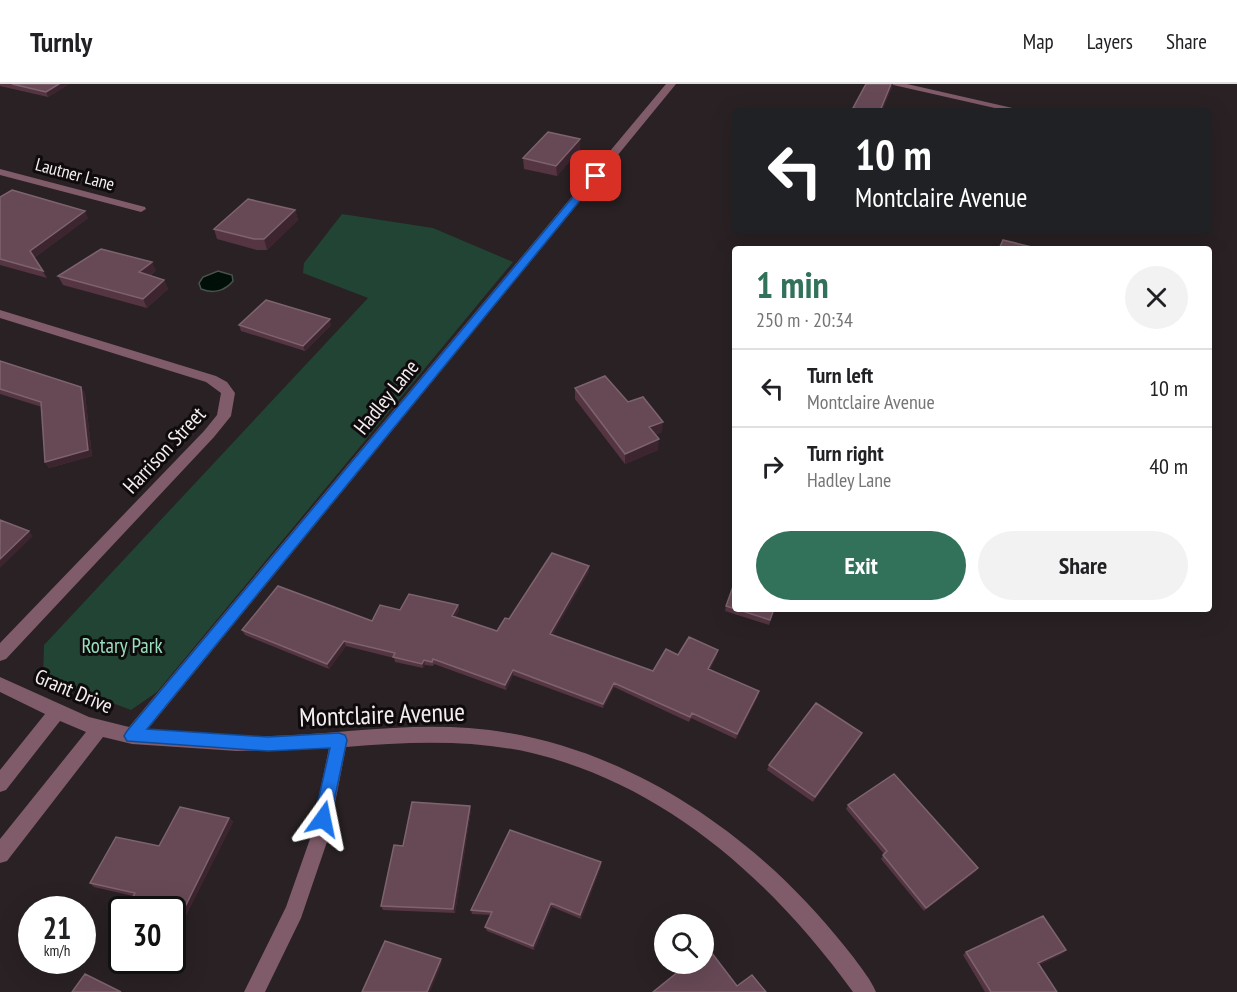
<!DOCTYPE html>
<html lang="en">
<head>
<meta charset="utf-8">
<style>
	:root { --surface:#fff; --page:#f2f2f2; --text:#202124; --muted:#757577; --line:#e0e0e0; --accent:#32725a }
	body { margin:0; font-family:"PT Sans Narrow",sans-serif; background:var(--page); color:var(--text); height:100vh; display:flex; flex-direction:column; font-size:22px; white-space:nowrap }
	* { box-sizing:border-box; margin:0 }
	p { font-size:20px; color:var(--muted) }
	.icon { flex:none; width:33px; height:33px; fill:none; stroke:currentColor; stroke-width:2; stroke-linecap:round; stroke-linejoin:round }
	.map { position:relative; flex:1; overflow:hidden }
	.panel { position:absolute; left:732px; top:162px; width:480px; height:366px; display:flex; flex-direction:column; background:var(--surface); border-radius:6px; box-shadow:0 6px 24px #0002 }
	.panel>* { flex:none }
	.top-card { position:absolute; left:732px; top:24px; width:480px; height:126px; border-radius:6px; box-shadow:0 6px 24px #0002; background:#202124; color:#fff; overflow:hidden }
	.controls { position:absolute; left:654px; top:830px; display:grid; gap:12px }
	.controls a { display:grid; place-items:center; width:60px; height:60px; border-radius:50%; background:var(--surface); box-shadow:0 6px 24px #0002; font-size:30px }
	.speed { position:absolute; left:18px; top:812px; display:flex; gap:12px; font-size:30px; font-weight:700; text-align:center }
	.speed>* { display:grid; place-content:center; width:78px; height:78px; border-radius:50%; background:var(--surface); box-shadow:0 6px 24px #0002; line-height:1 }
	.speed small { font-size:15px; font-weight:400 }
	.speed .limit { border:3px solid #111; border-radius:9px; background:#fff; color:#111 }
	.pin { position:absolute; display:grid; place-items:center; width:51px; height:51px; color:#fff; margin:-26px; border-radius:12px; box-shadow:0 3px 9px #0006 }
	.me { position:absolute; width:66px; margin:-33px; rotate:12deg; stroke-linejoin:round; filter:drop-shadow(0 0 4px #0008) }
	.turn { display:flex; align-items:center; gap:21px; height:126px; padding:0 24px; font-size:27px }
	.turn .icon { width:78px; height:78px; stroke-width:2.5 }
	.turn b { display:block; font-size:42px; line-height:51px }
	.round { display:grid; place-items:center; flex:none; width:63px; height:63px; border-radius:32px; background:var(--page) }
	.overview { display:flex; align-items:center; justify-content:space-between; height:102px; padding:0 24px }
	h1 { font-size:36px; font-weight:700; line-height:45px; color:var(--accent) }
	.button { display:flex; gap:12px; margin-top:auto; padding:12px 24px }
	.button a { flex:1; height:69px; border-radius:36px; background:var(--accent); color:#fff; font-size:24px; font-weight:700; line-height:69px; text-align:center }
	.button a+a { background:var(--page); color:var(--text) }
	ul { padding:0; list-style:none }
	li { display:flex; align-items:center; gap:18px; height:78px; padding:0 24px; border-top:2px solid var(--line) }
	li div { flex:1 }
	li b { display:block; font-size:22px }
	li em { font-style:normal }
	header { display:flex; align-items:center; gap:36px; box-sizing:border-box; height:84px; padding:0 30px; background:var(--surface); border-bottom:2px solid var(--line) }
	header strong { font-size:28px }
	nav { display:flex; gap:33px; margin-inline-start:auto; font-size:21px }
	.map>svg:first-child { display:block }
	.green { fill:#214434 }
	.water { fill:#001008; stroke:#49534e; stroke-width:1.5 }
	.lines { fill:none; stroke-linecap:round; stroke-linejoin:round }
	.minor { fill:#805b69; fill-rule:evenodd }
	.wall { fill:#563543 }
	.shaded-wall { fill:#3d252f }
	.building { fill:#674956; stroke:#7d636e; stroke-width:1.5 }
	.route { fill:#1a73e8; stroke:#114b97; stroke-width:1.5 }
	.labels { text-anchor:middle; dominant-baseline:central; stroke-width:6; stroke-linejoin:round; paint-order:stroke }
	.far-street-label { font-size:18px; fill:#f4eef0; stroke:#0f0b0d }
	.street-label { font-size:21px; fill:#f4eef0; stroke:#0f0b0d }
	.park-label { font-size:21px; fill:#97dfbd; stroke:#0f0b0d }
	.near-street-label { font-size:26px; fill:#f4eef0; stroke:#0f0b0d }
</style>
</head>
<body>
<header>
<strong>Turnly</strong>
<nav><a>Map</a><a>Layers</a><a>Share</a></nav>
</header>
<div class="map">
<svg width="1237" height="908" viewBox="0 0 1237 908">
	<rect width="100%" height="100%" fill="#292124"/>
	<path class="green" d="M 342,130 L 433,144 L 513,178 L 157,608 L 131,626 L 43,593 L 44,561 L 368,214 L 303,189 L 304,179 Z"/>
	<path class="water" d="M 218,187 L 232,191 L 233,197 C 225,207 213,210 201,205 L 199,199 L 203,193 Z"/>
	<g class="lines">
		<path class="minor" d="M 666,0 L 676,0 L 148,645 C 189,648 230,653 270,652 C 337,650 403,639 469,644 C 585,653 691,710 775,787 C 804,814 830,843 854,874 C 862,885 871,896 876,908 L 853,908 C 773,798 668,702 532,669 C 471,655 408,658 346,663 L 328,755 L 301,834 L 265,908 L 244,908 L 286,823 L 310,755 L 329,664 L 237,667 L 132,660 L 103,653 L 7,777 L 0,779 L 0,755 L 86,648 L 60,637 L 6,706 L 0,708 L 0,686 L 45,630 L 0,608 L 0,593 L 89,633 L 129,643 Z
			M 889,0 L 907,0 L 1026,27 L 1008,27 Z
			M 0,85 L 145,123 L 146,125 L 141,128 L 0,91 Z
			M 0,226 L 216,292 L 227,298 L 235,309 L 231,332 L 214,353 L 6,575 L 0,577 L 0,559 L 204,347 L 217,331 L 221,309 L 206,298 L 0,234 Z"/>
	</g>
	<path class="wall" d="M 0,0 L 69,0 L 48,13 L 0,2 Z
		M 892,3 L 882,27 L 853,27 L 853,24 Z
		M 580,65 L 557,92 L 524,85 L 523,74 Z
		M 0,113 L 88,134 L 34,174 L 47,194 L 0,181 Z
		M 295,126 L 298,136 L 267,166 L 257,166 L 217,155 L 214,145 Z
		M 156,186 L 150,192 L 164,196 L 168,205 L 147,224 L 63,201 L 58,192 Z
		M 239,241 L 331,241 L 305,267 L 241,247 Z
		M 0,277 L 81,303 L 85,310 L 92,372 L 49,384 L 45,378 L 42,323 L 0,310 Z
		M 575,304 L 628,318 L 662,348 L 655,351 L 658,366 L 625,380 L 575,315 Z
		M 589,482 L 589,487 L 552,551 L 653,587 L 678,571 L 717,571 L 710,585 L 758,612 L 736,655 L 691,634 L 689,638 L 614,603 L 603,624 L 513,591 L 506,606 L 434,580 L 433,582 L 425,581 L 423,584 L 395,578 L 394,574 L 346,562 L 329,585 L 245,551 L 242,546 L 372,537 L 400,526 L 458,521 L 459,526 L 455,533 L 497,547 L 509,535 Z
		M 726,522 L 735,525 L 774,525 L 769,541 L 725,527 Z
		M 862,649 L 860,653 L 813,718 L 767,686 L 769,681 Z
		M 848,721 L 978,784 L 975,788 L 924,827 L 881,775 L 884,770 L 846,725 Z
		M 471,726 L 455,829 L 383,826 L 381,822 L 403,762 Z
		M 229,734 L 233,738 L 178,847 L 172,846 L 172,825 L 133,812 L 94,803 L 90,799 L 159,762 Z
		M 601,782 L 581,835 L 552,823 L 534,866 L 487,847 L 485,843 L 491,831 L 472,830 L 471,826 Z
		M 1066,866 L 1062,870 L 1039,881 L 1057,908 L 985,908 L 963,871 L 966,868 Z"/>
	<path class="shaded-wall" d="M 59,0 L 69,0 L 48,13 L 46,8 Z
		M 891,0 L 893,0 L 892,3 L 882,27 L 880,27 Z
		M 580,55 L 580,65 L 557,92 L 556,82 Z
		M 295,126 L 298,136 L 267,166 L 264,155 Z
		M 85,127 L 88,134 L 34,174 L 30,167 Z
		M 152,178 L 156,186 L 143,197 L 139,188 Z
		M 164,196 L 168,205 L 147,224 L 143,215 Z
		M 330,235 L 331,241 L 305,267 L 303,262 Z
		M 81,303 L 85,310 L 92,372 L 49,384 L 45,378 Z
		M 663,338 L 662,348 L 648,354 L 649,343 Z
		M 659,355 L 658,366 L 625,380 L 625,370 Z
		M 29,447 L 33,452 L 0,484 L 0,475 Z
		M 589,482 L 589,487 L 550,555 L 550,550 Z
		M 458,521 L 459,526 L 454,537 L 452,532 Z
		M 344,557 L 346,562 L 329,585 L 327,580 Z
		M 718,566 L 717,571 L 707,590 L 708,585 Z
		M 424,576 L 425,581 L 423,584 L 422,580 Z
		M 513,586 L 513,591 L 506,606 L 505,601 Z
		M 614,599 L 614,603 L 603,624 L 603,620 Z
		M 759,607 L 758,612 L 736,655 L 737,650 Z
		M 862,649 L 860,653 L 813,718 L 815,713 Z
		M 470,722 L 471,726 L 455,829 L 453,825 Z
		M 229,734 L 233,738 L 178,847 L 175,843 Z
		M 601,778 L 601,782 L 581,835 L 580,831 Z
		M 978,784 L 975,788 L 924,827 L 926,824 Z
		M 551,819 L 552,823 L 534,866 L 533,862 Z
		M 1066,866 L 1062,870 L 1035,883 L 1038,879 Z
		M 441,875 L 442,879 L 430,908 L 427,908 Z"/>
	<path class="building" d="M 12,0 L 59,0 L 46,8 Z
		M 866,0 L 891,0 L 880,27 L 872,27 L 853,24 Z
		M 548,48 L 580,55 L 556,82 L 523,74 Z
		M 12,106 L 85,127 L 30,167 L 43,187 L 0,175 L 0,113 Z
		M 248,115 L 295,126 L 264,155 L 254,155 L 214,145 Z
		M 1003,156 L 1036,164 L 999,165 Z
		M 101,165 L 152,178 L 139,188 L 164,196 L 143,215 L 58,192 Z
		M 266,216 L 330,235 L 303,262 L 239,241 Z
		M 0,277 L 81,303 L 88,366 L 45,378 L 41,318 L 0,305 Z
		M 605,292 L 628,318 L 643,313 L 663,338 L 649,343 L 659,355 L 625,370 L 575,304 Z
		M 0,436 L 29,447 L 0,475 Z
		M 552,469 L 589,482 L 550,550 L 653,587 L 666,565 L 678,571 L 689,553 L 718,566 L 708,585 L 759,607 L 737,650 L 692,629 L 690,633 L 614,599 L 603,620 L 513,586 L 505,601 L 433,575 L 432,578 L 424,576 L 422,580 L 393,573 L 395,569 L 344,557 L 327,580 L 242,546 L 278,502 L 372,537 L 380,521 L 400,526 L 409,510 L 458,521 L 452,532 L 497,547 L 505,534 L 509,535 Z
		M 735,497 L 735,525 L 726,522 Z
		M 736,525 L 774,525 L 770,536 Z
		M 816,619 L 862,649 L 815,713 L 769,681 Z
		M 894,690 L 978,784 L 926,824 L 883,771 L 887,767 L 848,721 Z
		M 412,718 L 470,722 L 453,825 L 381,822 L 394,761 L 403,762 Z
		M 180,723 L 229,734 L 175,843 L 172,843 L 172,825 L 126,825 L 135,809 L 90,799 L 116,753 L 159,762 Z
		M 510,746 L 601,778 L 580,831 L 551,819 L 533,862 L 485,843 L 492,828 L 471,826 Z
		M 1043,832 L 1066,866 L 1038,879 L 1057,908 L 991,908 L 966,868 Z
		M 385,857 L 441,875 L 427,908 L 362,908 Z
		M 708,864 L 737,902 L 752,891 L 766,908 L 653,908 L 689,879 L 704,879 L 704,868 Z
		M 85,890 L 121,908 L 72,908 Z"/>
	<path class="route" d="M 592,90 L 600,92 L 147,645 L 268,653 L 339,649 L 345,651 L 347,656 L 329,741 L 323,743 L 317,741 L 314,735 L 330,664 L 268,667 L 127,657 L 124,652 L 127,647 Z"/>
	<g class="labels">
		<g class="far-street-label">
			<text transform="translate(75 90) rotate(15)">Lautner Lane</text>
		</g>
		<g class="street-label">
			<text transform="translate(386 313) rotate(-51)">Hadley Lane</text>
			<text transform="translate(164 366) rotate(-47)">Harrison Street</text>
			<text transform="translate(74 607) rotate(23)">Grant Drive</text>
		</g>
		<g class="park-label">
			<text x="122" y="561">Rotary Park</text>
		</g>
		<g class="near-street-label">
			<text transform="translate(382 630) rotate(-2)">Montclaire Avenue</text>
		</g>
	</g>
</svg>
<div class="controls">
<a><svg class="icon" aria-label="search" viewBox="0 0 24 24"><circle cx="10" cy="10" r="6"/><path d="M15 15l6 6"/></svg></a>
</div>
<div class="speed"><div>21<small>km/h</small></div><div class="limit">30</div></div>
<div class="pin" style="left:596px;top:92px;background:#d93025"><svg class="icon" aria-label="arrive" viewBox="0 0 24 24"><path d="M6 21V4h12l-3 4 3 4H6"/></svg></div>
<svg class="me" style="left:323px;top:735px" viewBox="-20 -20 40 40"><path d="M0-17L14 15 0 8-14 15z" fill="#1a73e8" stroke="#fff" stroke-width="4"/></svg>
<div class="top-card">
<div class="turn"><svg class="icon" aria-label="left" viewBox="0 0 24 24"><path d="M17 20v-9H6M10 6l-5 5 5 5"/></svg><div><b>10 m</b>Montclaire Avenue</div></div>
</div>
<section class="panel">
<div class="overview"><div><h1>1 min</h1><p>250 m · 20:34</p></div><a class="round"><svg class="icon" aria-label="close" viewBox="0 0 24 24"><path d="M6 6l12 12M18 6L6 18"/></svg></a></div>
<ul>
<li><svg class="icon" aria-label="left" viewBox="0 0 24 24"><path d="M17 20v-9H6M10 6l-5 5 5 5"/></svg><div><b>Turn left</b><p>Montclaire Avenue</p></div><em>10 m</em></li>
<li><svg class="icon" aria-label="right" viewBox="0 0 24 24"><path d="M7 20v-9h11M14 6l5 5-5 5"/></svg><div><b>Turn right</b><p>Hadley Lane</p></div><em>40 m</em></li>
</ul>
<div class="button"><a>Exit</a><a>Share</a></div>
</section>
</div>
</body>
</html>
